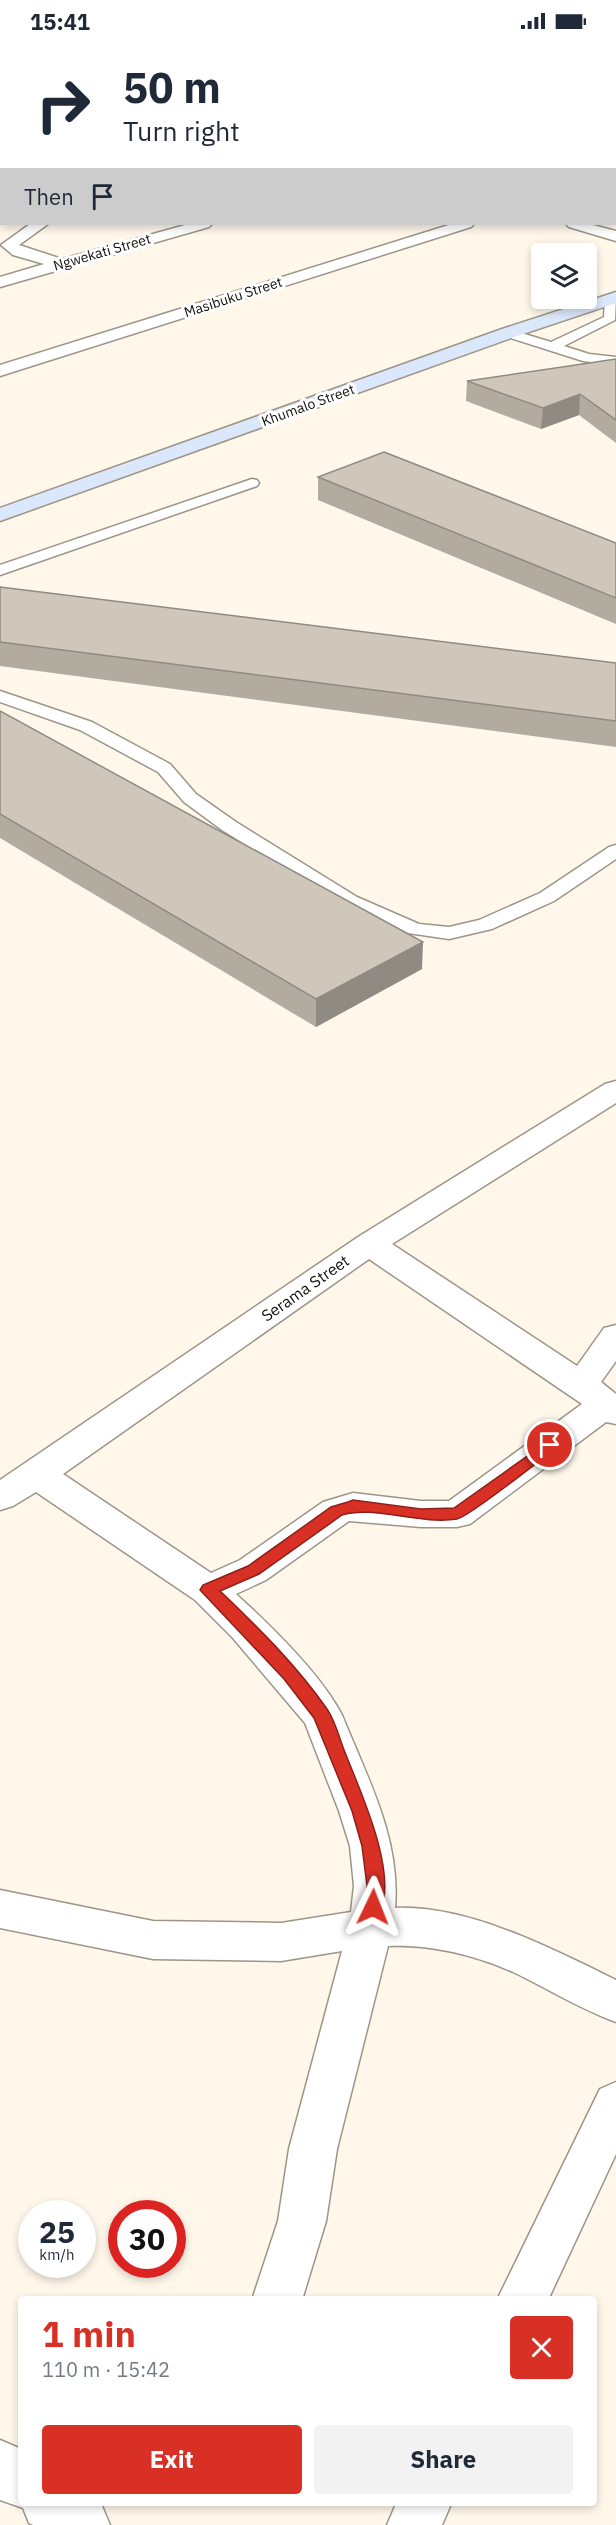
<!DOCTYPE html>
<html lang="en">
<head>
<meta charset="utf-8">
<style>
	:root { --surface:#fff; --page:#f2f2f3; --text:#1f2937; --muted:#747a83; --accent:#d93025 }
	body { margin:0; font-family:"IBM Plex Sans",sans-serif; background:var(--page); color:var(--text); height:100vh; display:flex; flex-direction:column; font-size:22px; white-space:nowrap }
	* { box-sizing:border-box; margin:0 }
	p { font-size:20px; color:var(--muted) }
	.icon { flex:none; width:33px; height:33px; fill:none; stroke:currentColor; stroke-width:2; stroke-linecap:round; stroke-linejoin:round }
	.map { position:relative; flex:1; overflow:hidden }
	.panel { position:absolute; left:18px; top:2254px; width:579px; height:210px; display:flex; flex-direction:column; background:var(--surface); border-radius:6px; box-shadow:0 3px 9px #0003 }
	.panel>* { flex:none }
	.banner { position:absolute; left:0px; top:0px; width:616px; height:183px; box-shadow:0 3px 9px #0003; background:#fff; color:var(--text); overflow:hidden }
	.fabs { position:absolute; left:531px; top:201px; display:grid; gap:12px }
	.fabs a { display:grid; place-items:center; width:66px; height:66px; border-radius:6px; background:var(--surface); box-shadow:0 3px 9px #0003; font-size:30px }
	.speed { position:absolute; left:18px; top:2158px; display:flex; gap:12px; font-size:30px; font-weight:700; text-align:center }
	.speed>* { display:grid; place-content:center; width:78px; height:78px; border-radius:50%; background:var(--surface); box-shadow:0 3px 9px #0003; line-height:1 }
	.speed small { font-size:15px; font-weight:400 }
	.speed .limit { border:9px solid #d22; background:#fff; color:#111 }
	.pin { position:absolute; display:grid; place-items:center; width:51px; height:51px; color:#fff; margin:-26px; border:3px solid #fff; border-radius:50%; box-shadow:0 2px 6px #0007 }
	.me { position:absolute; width:66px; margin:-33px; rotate:2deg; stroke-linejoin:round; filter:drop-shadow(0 0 4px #0008) }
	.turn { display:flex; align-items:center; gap:21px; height:126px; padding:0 24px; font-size:27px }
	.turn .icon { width:78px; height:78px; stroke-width:2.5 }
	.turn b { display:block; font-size:42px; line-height:51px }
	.then { display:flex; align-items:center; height:57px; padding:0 24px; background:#0003; gap:12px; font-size:22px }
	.round { display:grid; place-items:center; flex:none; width:63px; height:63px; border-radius:6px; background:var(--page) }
	.summary { display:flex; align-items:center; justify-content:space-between; height:102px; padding:0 24px }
	h1 { font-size:36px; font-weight:800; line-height:45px; color:var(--accent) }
	.cta { display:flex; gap:12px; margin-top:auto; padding:12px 24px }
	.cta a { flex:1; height:69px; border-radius:6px; background:var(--accent); color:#fff; font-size:24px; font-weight:800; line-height:69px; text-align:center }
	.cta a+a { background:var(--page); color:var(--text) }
	.status { display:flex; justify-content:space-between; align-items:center; height:42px; padding:0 30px; background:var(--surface); direction:ltr }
	.status svg { height:16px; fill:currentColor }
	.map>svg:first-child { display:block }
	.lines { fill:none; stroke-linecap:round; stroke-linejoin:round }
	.lane-casing { stroke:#9c9588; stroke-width:3 }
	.street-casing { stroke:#9c9588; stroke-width:3 }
	.secondary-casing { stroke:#9c9588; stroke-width:3 }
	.lane { fill:#fff; fill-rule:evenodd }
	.street { fill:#fff; fill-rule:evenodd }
	.secondary { fill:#dbe7fb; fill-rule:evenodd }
	.wall { fill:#b1aba0 }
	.shaded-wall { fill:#908b82 }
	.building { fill:#cec7ba; stroke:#908b82; stroke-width:1.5 }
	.route { fill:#d93025; stroke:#8d1f18; stroke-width:1.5 }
	.labels { text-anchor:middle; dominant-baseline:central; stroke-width:6; stroke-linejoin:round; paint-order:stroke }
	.far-street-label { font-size:14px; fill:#120f0b; stroke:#fff }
	.street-label { font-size:16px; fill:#120f0b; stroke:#fff }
</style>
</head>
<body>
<div class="status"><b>15:41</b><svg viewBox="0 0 49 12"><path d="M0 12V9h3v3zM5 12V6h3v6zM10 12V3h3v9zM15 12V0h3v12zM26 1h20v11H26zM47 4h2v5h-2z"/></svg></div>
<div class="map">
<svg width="616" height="2483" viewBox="0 0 616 2483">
	<rect width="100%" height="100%" fill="#fff7ea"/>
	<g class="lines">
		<g class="lane-casing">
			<path id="lane" d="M 611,253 L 616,255 L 615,278 L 564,304 L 589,312 L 616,315 L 616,323 L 583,319 L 504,294 L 502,291 L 508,287 L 551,300 L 604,275 L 605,257 Z
				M 252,437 L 257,438 L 259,441 L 257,444 L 0,533 L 0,523 Z
				M 0,649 L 92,680 L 170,722 L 196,752 L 236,780 L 357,855 L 419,882 L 449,885 L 479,878 L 540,851 L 609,805 L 616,803 L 616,817 L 554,859 L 492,887 L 449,897 L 408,891 L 343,863 L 222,788 L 184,760 L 158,730 L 80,688 L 0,660 Z"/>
		</g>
		<g class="street-casing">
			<path id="street" d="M 208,0 L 220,0 L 220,2 L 208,2 Z
				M 326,0 L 339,0 L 325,2 Z
				M 491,0 L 504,0 L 490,2 Z
				M 615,60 L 616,60 L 616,68 L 615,68 Z
				M 30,182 L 48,182 L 19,203 L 62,217 L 189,182 L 212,182 L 209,185 L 0,245 L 0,235 L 44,222 L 13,213 L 1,203 Z
				M 452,182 L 474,182 L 471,185 L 0,334 L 0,323 Z
				M 566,182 L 589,182 L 616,189 L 616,199 L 569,185 Z
				M 616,1039 L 616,1061 L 392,1202 L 577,1324 L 604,1286 L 616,1283 L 616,1319 L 601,1340 L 616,1352 L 616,1382 L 606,1380 L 470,1482 L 457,1485 L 421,1485 L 349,1479 L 266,1538 L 236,1552 C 271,1584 321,1632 342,1673 C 367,1735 401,1797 395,1866 C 468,1863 551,1906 616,1938 L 616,1980 C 580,1967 547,1946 513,1930 C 475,1913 429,1902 388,1904 L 337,2107 L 326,2179 L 302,2258 L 252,2258 L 278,2179 L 289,2107 L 342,1909 L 281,1919 L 153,1917 L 0,1886 L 0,1848 L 153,1879 L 281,1881 L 351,1870 L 354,1844 L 350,1804 L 339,1769 L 305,1681 L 232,1595 L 195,1558 L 36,1450 L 13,1464 L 0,1468 L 0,1438 L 358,1195 L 605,1042 ZM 369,1217 L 582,1362 L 449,1459 L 421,1459 L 353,1451 L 323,1460 L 240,1518 L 211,1531 L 63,1432 Z
				M 616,2040 L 616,2112 L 548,2258 L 497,2258 L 600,2047 Z
				M 0,2398 L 21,2407 L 21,2462 L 98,2462 L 102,2464 L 110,2483 L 33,2483 L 29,2481 L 23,2466 L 0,2458 Z
				M 396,2462 L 451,2462 L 442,2483 L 387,2483 Z"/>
		</g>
		<g class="secondary-casing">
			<path id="secondary" d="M 161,0 L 175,0 L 160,2 Z
				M 0,87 L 2,87 L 2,95 L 0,95 Z
				M 616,250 L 616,261 L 514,295 L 0,479 L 0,466 L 502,287 Z"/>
		</g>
		<use href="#lane" class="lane"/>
		<use href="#street" class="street"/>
		<use href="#secondary" class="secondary"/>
	</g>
	<path class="wall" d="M 616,317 L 616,401 L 579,373 L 541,387 L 466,359 L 467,339 Z
		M 318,435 L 616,501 L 616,582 L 318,458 Z
		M 0,545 L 616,621 L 616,705 L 0,624 Z
		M 0,669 L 422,927 L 316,985 L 0,796 Z"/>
	<path class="shaded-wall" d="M 580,352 L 579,373 L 541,387 L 543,366 Z
		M 423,900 L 422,927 L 316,985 L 316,957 Z"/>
	<path class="building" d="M 616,317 L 616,378 L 580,352 L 543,366 L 467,339 Z
		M 384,410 L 616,501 L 616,556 L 318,435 Z
		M 0,545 L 616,621 L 616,679 L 0,600 Z
		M 0,669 L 423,900 L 316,957 L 0,772 Z"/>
	<path class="route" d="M 550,1398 L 555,1400 L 557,1403 L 555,1407 C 540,1418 469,1475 457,1477 C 420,1483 373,1463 342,1473 L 259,1532 L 220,1549 C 258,1585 297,1624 327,1667 C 336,1680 340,1699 346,1713 C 361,1751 398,1831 380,1870 L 373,1873 L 367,1870 L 364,1865 L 367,1844 L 362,1804 L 352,1769 L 314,1676 L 284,1637 L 200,1548 L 203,1543 L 248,1524 L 331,1465 L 348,1460 L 353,1458 L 421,1467 L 454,1466 Z"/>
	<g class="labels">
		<g class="far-street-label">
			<text transform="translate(102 210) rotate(-16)">Ngwekati Street</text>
			<text transform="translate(233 255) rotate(-18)">Masibuku Street</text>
			<text transform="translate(308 363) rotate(-20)">Khumalo Street</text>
		</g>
		<g class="street-label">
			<text transform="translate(305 1246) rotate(-35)">Serama Street</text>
		</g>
	</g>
</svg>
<div class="fabs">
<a><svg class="icon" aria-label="layers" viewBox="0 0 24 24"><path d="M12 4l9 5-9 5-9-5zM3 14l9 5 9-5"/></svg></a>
</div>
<div class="speed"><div>25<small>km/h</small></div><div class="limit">30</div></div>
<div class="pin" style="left:550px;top:1403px;background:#d93025"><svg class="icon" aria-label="arrive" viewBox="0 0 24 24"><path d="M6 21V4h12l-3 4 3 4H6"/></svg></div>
<svg class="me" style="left:373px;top:1865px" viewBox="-20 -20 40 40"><path d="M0-17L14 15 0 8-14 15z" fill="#d93025" stroke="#fff" stroke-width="4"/></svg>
<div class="banner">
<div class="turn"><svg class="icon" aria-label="right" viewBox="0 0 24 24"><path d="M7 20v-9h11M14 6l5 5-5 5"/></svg><div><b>50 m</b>Turn right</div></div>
<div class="then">Then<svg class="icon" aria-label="arrive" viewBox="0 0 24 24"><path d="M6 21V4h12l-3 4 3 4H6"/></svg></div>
</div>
<section class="panel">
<div class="summary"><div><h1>1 min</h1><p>110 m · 15:42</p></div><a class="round" style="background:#d93025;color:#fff"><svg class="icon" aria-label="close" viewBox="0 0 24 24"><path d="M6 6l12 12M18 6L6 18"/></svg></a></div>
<div class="cta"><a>Exit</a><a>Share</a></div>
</section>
</div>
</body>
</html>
